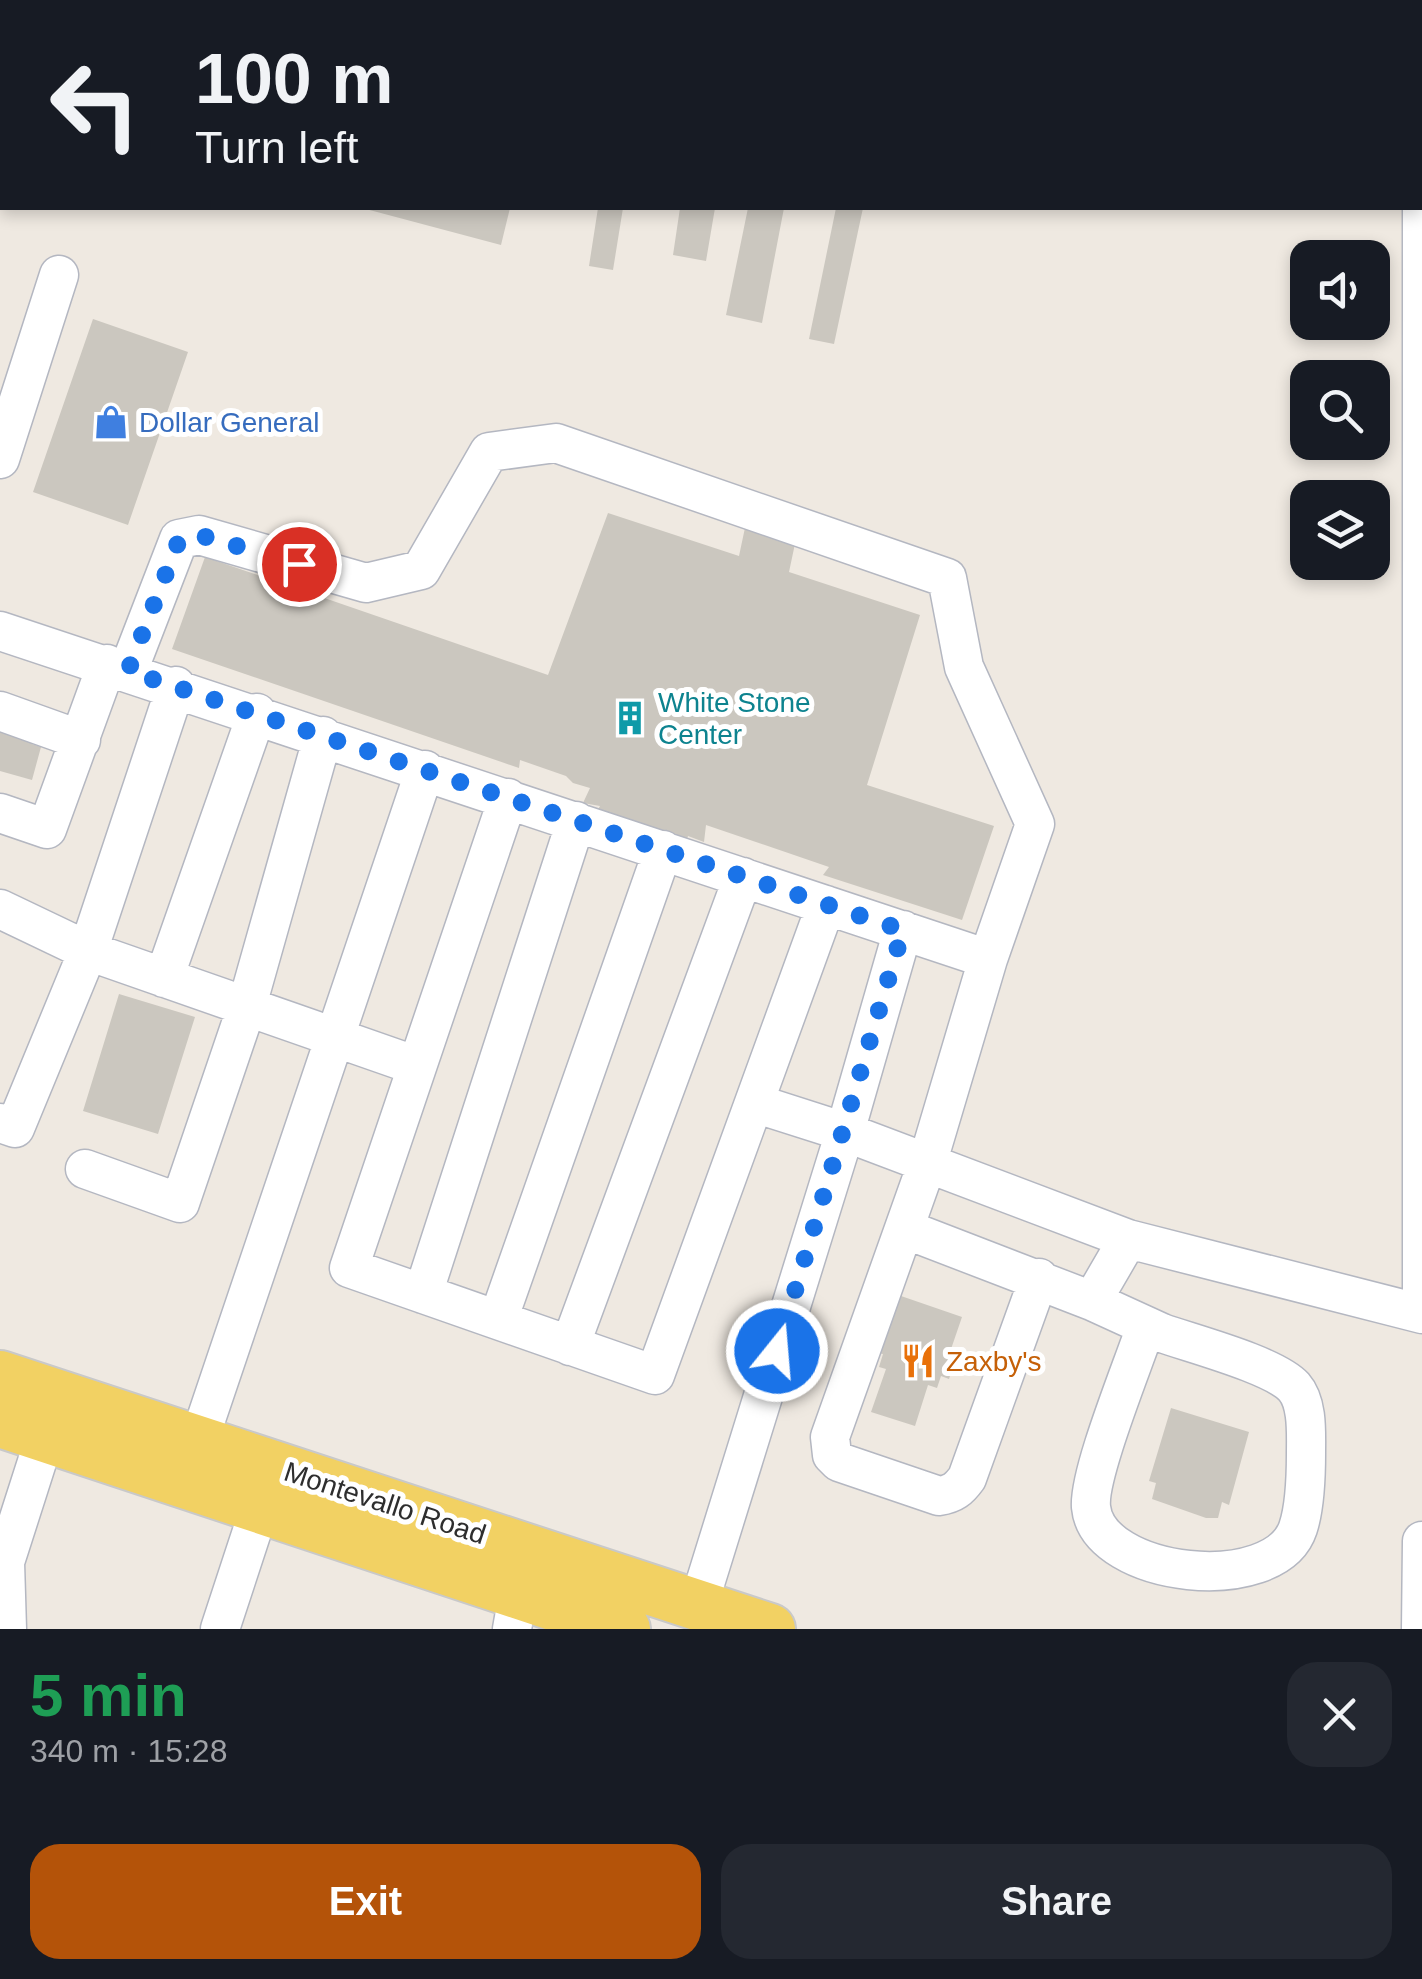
<!DOCTYPE html>
<html lang="en">
<head>
<meta charset="utf-8">
<style>
	:root { --surface:#171b24; --page:#242831; --text:#f1f3f6; --muted:#9ea1a6; --accent:#b45309 }
	body { margin:0; font-family:Arial,sans-serif; background:var(--page); color:var(--text); height:100vh; display:flex; flex-direction:column; font-size:38px; white-space:nowrap }
	* { box-sizing:border-box; margin:0 }
	p { font-size:32px; color:var(--muted) }
	.icon { flex:none; width:55px; height:55px; fill:none; stroke:currentColor; stroke-width:2; stroke-linecap:round; stroke-linejoin:round }
	.map { position:relative; height:1629px; overflow:hidden }
	.panel { display:flex; flex-direction:column; background:var(--surface); flex:1 }
	.panel>* { flex:none }
	.hud { position:absolute; left:0px; top:0px; width:1422px; height:210px; box-shadow:0 5px 15px #0003; background:#171b24; color:var(--text); overflow:hidden }
	.tools { position:absolute; left:1290px; top:240px; display:grid; gap:20px }
	.tools a { display:grid; place-items:center; width:100px; height:100px; border-radius:20px; background:var(--surface); box-shadow:0 5px 15px #0003; font-size:50px }
	.pin { position:absolute; display:grid; place-items:center; width:85px; height:85px; color:#fff; margin:-42px; border:5px solid #fff; border-radius:50%; box-shadow:0 2px 10px #0007 }
	.me { position:absolute; width:110px; margin:-55px; rotate:17deg; stroke-linejoin:round; filter:drop-shadow(0 0 8px #0008) }
	.turn { display:flex; align-items:center; gap:35px; height:210px; padding:0 30px; font-size:45px }
	.turn .icon { width:130px; height:130px; stroke-width:2.5 }
	.turn b { display:block; font-size:70px; line-height:85px }
	.round { display:grid; place-items:center; flex:none; width:105px; height:105px; border-radius:30px; background:var(--page) }
	.headline { display:flex; align-items:center; justify-content:space-between; height:170px; padding:0 30px }
	h1 { font-size:60px; font-weight:600; line-height:75px; color:#1e9e55 }
	.cta { display:flex; gap:20px; margin-top:auto; padding:20px 30px }
	.cta a { flex:1; height:115px; border-radius:30px; background:var(--accent); color:#fff; font-size:40px; font-weight:600; line-height:115px; text-align:center }
	.cta a+a { background:var(--page); color:var(--text) }
	.map>svg:first-child { display:block }
	.building { fill:#cbc7bf }
	.lines { fill:none; stroke-linecap:round; stroke-linejoin:round }
	.minor-casing { stroke:#b4b7c1; stroke-width:41 }
	.major-casing { stroke:#c9c9c9; stroke-width:54 }
	.minor { stroke:#fff; stroke-width:38 }
	.major { stroke:#f2d163; stroke-width:50 }
	.route { stroke:#1a73e8; stroke-width:18; stroke-dasharray:0 32.4 }
	.labels { text-anchor:middle; dominant-baseline:central; stroke-width:10; stroke-linejoin:round; paint-order:stroke }
	.shop-label { font-size:28px; fill:#366cbe; stroke:#fff; text-anchor:start }
	.culture-label { font-size:28px; fill:#0d838f; stroke:#fff; text-anchor:start }
	.food-label { font-size:28px; fill:#c56008; stroke:#fff; text-anchor:start }
	.street-label { font-size:28px; fill:#2e2e2e; stroke:#fff }
</style>
</head>
<body>
<div class="map">
<svg width="1422" height="1629" viewBox="0 0 1422 1629">
	<rect width="100%" height="100%" fill="#efe9e1"/>
	<path class="building" d="M 362,208 L 510,208 L 501,245 Z
		M 598,208 L 623,208 L 613,270 L 589,266 Z
		M 680,208 L 715,208 L 706,261 L 673,255 Z
		M 748,208 L 784,208 L 762,323 L 726,315 Z
		M 836,208 L 863,208 L 834,344 L 809,339 Z
		M 93,319 L 188,352 L 128,525 L 33,492 Z
		M 608,513 L 739,556 L 746,523 L 796,539 L 789,572 L 920,615 L 867,785 L 994,826 L 962,920 L 823,875 L 829,867 L 706,825 L 704,842 L 688,836 L 685,845 L 595,815 L 600,806 L 583,803 L 590,788 L 573,783 L 566,776 L 520,760 L 519,768 L 172,649 L 205,557 L 548,675 Z
		M 0,725 L 34,735 L 32,744 L 41,747 L 32,780 L 0,771 Z
		M 119,994 L 195,1017 L 158,1134 L 83,1111 Z
		M 901,1296 L 962,1317 L 950,1352 L 957,1354 L 949,1379 L 941,1376 L 937,1388 L 928,1385 L 915,1426 L 871,1412 L 886,1369 L 879,1367 L 883,1354 L 878,1353 Z
		M 1171,1408 L 1249,1432 L 1229,1505 L 1222,1502 L 1218,1518 L 1206,1518 L 1152,1499 L 1156,1483 L 1149,1481 Z"/>
	<g class="lines">
		<g class="minor-casing">
			<path id="minor" d="M 1422,0 L 1422,1304
				M 13,2 L 14,0
				M 586,2 L 587,0
				M 0,41 L 2,34
				M 0,459 L 59,275
				M 0,631 L 988,959
				M 128,671 L 179,539 L 199,535 L 366,583 L 421,570 L 489,452 L 556,443 L 947,578 L 964,667 L 1035,824 L 988,959 L 928,1161 L 830,1437 L 832,1455 L 839,1462 L 939,1496 C 953,1494 959,1489 967,1478 L 1039,1278
				M 176,686 L 88,951 L 417,1066
				M 0,711 L 81,740
				M 508,798 L 349,1268 L 655,1375 L 826,905
				M 0,813 L 47,829 L 107,664
				M 0,909 L 88,951 L 15,1128 L 0,1123
				M 164,978 L 257,713
				M 754,1103 L 845,1132 L 903,930
				M 85,1169 L 180,1203 L 246,1009 L 323,736
				M 905,1229 L 1092,1301 L 1128,1239
				M 423,1294 L 576,821
				M 1092,1301 L 1162,1333 C 1193,1344 1274,1365 1294,1387 C 1308,1403 1306,1433 1306,1453 C 1306,1475 1305,1507 1298,1528 C 1275,1597 1098,1578 1091,1507 C 1088,1474 1134,1363 1146,1326
				M 498,1320 L 663,850
				M 570,1346 L 743,877
				M 198,1443 L 425,770
				M 0,1561 L 5,1562 L 7,1629
				M 5,1562 L 45,1437
				M 698,1606 L 845,1132 L 1128,1239 L 1422,1314
				M 220,1629 L 259,1510
				M 512,1629 L 518,1595
				M 1421,1629 L 1422,1541"/>
		</g>
		<g class="major-casing">
			<path id="major" d="M 0,1376 L 770,1629
				M 0,1422 L 625,1629"/>
		</g>
		<use href="#minor" class="minor"/>
		<use href="#major" class="major"/>
	</g>
	<g class="lines">
		<path class="route" d="M 299,564 L 199,535 L 179,540 L 128,671 L 903,930 L 777,1351"/>
	</g>
	<defs>
		<g id="shop-bare" transform="scale(2.7)"><path d="M-5-2.5h2.3a2.7 3.5 0 0 1 5.4 0H5L5.5 6h-11ZM-1.5-2.5h3a1.5 2.3 0 0 0-3 0Z" fill="#3f7fe0" stroke="#fff" stroke-width="2.5" paint-order="stroke"/></g>
		<g id="building-bare" transform="scale(2.7)"><path d="M-4-6H4V6H1V3H-1V6H-4ZM-2.5-4.3h1.7v1.8h-1.7ZM.8-4.3h1.7v1.8H.8ZM-2.5-1h1.7V.8h-1.7ZM.8-1h1.7V.8H.8Z" fill="#0f9aa8" stroke="#fff" stroke-width="2.5" paint-order="stroke"/></g>
		<g id="restaurant-bare" transform="scale(2.7)"><path d="M-5-6h1v4h1v-4h1v4h1v-4h1v5L-1.5 .5V6h-2V.5L-5-1ZM5-6V6H3V1.5H1.5Q1.5-4 5-6Z" fill="#e8710a" stroke="#fff" stroke-width="2.5" paint-order="stroke"/></g>
	</defs>
	<g fill-rule="evenodd">
		<use href="#shop-bare" x="111" y="422"/>
		<use href="#building-bare" x="630" y="718"/>
		<use href="#restaurant-bare" x="918" y="1361"/>
	</g>
	<g class="labels">
		<g class="shop-label">
			<text x="139" y="422">Dollar General</text>
		</g>
		<g class="culture-label">
			<text x="658" y="702">White Stone<tspan x="658" dy="32">Center</tspan></text>
		</g>
		<g class="food-label">
			<text x="946" y="1361">Zaxby's</text>
		</g>
		<g class="street-label">
			<text transform="translate(385 1503) rotate(18)">Montevallo Road</text>
		</g>
	</g>
</svg>
<div class="tools">
<a><svg class="icon" aria-label="sound" viewBox="0 0 24 24"><path d="M4 9h4l5-4v14l-5-4H4zM17 9q2 3 0 6"/></svg></a>
<a><svg class="icon" aria-label="search" viewBox="0 0 24 24"><circle cx="10" cy="10" r="6"/><path d="M15 15l6 6"/></svg></a>
<a><svg class="icon" aria-label="layers" viewBox="0 0 24 24"><path d="M12 4l9 5-9 5-9-5zM3 14l9 5 9-5"/></svg></a>
</div>
<div class="pin" style="left:299px;top:564px;background:#d93025"><svg class="icon" aria-label="arrive" viewBox="0 0 24 24"><path d="M6 21V4h12l-3 4 3 4H6"/></svg></div>
<svg class="me" style="left:777px;top:1351px" viewBox="-20 -20 40 40"><circle r="17" fill="#1a73e8" stroke="#fff" stroke-width="3"/><path d="M0-11L8 9 0 5-8 9z" fill="#fff"/></svg>
<div class="hud">
<div class="turn"><svg class="icon" aria-label="left" viewBox="0 0 24 24"><path d="M17 20v-9H6M10 6l-5 5 5 5"/></svg><div><b>100 m</b>Turn left</div></div>
</div>
</div>
<section class="panel">
<div class="headline"><div><h1>5 min</h1><p>340 m · 15:28</p></div><a class="round"><svg class="icon" aria-label="close" viewBox="0 0 24 24"><path d="M6 6l12 12M18 6L6 18"/></svg></a></div>
<div class="cta"><a>Exit</a><a>Share</a></div>
</section>
</body>
</html>
